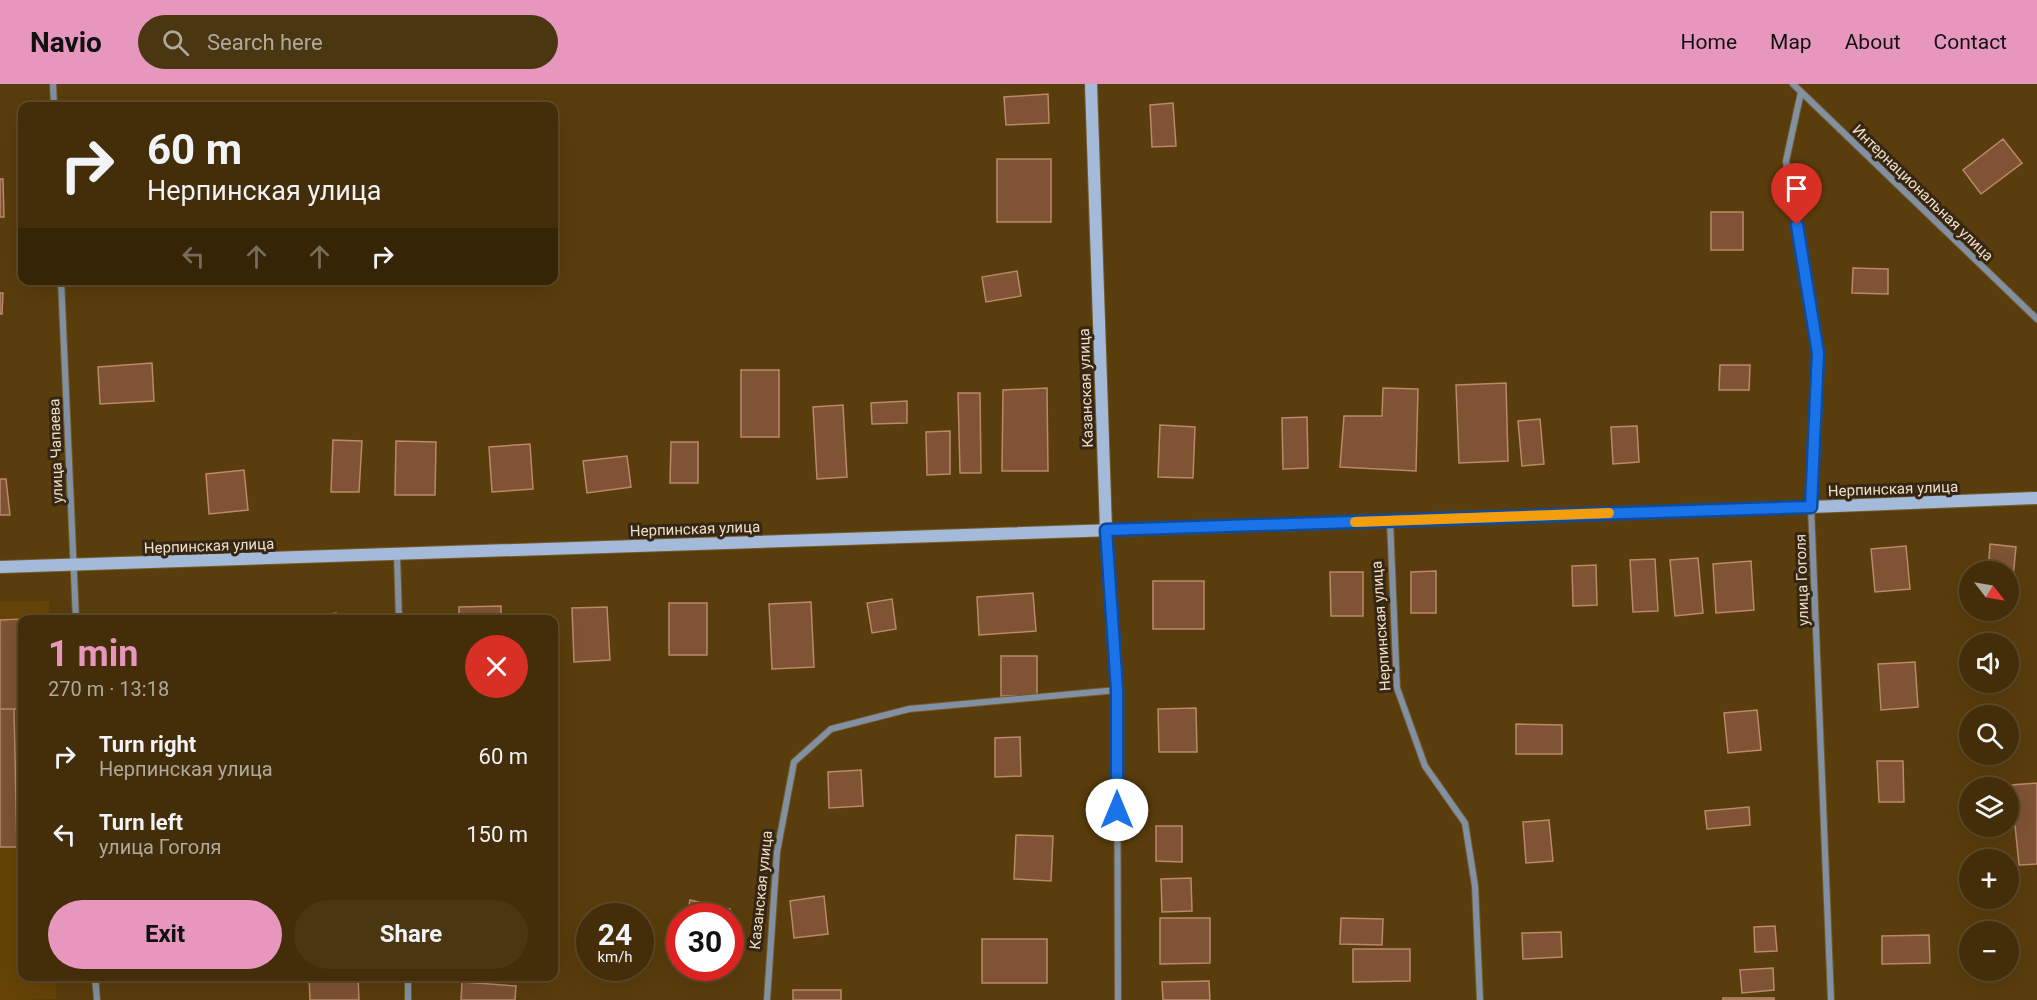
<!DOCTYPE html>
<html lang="en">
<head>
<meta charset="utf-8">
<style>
	:root { --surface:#442e09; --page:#4b3612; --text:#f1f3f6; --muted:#afa89c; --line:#5c4a2a; --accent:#e797bd }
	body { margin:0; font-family:Roboto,sans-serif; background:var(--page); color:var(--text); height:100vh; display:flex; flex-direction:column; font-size:22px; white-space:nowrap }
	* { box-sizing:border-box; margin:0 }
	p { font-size:20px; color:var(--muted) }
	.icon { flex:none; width:33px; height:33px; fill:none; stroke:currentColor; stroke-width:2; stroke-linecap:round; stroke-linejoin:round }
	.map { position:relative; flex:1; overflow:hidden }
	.drawer { position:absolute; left:18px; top:531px; width:540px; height:366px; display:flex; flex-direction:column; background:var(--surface); border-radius:12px; box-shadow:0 6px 24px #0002,0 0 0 2px var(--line) }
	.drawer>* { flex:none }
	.banner { position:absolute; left:18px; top:18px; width:540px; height:183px; border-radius:12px; box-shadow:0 6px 24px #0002,0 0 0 2px var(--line); background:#442e09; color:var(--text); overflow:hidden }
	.needle { width:39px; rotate:121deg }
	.fabs { position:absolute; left:1959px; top:477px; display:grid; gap:12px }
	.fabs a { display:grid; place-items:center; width:60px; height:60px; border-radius:50%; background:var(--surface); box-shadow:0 6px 24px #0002,0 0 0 2px var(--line); font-size:30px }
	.speed { position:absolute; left:576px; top:819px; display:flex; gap:12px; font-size:30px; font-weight:700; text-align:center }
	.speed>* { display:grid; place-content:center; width:78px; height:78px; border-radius:50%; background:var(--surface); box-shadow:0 6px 24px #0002,0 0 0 2px var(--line); line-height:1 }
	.speed small { font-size:15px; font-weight:400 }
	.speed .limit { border:9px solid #d22; background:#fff; color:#111 }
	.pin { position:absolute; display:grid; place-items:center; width:51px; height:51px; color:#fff; margin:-62px -26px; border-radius:50% 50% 50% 0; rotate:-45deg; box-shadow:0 0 6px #0007 }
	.pin .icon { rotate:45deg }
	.me { position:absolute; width:66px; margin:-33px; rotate:0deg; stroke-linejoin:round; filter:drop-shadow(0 0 4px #0008) }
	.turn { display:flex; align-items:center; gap:21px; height:126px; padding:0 30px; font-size:27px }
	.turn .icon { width:78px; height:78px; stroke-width:2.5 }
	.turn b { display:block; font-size:42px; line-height:51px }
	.lanes { display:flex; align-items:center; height:57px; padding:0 30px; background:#0003; justify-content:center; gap:30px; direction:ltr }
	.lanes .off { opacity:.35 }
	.round { display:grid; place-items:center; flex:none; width:63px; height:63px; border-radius:32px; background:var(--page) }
	.summary { display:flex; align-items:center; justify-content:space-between; height:102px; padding:0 30px }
	h1 { font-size:36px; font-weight:700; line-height:45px; color:var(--accent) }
	.primary-button { display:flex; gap:12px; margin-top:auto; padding:12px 30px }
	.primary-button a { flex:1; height:69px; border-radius:36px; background:var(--accent); color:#111; font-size:24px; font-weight:700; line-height:69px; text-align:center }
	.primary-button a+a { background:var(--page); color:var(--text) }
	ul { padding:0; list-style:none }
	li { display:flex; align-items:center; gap:18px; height:78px; padding:0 30px }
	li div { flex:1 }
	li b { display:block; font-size:22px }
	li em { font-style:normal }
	header { display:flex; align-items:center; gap:36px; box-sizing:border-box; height:84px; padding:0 30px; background:var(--accent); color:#111 }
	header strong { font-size:28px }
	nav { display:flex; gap:33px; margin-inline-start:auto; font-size:21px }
	.search { width:420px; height:54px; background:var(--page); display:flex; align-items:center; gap:15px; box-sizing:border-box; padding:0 21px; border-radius:33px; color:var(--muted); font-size:22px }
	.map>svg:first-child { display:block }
	.built { fill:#664407 }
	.building { fill:#7f5334; stroke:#b98969; stroke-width:1.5 }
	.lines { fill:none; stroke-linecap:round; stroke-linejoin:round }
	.street-casing { stroke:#755a2d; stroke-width:8 }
	.secondary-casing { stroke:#755a2d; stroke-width:14 }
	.street { stroke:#8190a3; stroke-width:6 }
	.secondary { stroke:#a3bad8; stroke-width:12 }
	.route-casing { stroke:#114b97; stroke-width:15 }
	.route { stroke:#1a73e8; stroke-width:10 }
	.slow { stroke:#f59e0b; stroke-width:10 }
	.labels { text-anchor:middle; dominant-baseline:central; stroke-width:6; stroke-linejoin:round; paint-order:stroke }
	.street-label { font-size:15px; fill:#efddc6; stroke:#352714 }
</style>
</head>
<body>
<header>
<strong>Navio</strong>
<div class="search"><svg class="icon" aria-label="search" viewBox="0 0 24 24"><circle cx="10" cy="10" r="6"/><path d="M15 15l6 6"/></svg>Search here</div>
<nav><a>Home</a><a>Map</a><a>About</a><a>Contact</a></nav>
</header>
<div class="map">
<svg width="2037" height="916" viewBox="0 0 2037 916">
	<rect width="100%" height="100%" fill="#5a3d0c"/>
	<path class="built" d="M 49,517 L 50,535 L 22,536 L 22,892 L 56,893 L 56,915 L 0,916 L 0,518 Z"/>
	<path class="building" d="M 1048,10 L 1049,39 L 1006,41 L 1004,13 Z
		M 1173,19 L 1176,62 L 1152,63 L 1150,21 Z
		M 2003,55 L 2022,79 L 1981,110 L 1963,86 Z
		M 997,75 L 1051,75 L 1051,138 L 997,138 Z
		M 0,95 L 3,95 L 4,133 L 0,133 Z
		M 1711,128 L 1743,128 L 1743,166 L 1711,166 Z
		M 1853,184 L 1888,185 L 1888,210 L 1852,209 Z
		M 1017,187 L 1021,212 L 986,218 L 982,193 Z
		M 0,209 L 3,209 L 2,230 L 0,230 Z
		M 152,279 L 154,317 L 100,320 L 98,283 Z
		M 1720,281 L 1750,281 L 1749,306 L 1719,306 Z
		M 741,286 L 779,286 L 779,353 L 741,353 Z
		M 1506,299 L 1508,377 L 1459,379 L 1456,301 Z
		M 1047,304 L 1048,387 L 1002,387 L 1003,306 Z
		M 1383,304 L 1418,305 L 1416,387 L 1340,383 L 1344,332 L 1382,332 Z
		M 958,309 L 980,309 L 981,389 L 960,389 Z
		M 907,317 L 907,339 L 872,340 L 871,319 Z
		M 843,321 L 847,393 L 817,395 L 813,323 Z
		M 1307,333 L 1308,384 L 1283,385 L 1282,334 Z
		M 1540,335 L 1544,380 L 1522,382 L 1518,337 Z
		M 1160,341 L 1195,343 L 1193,394 L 1158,393 Z
		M 1637,342 L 1639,378 L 1613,380 L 1611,343 Z
		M 950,347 L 950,390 L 927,391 L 926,348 Z
		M 333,356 L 362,357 L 359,408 L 331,408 Z
		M 396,357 L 436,358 L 435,411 L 395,411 Z
		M 671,358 L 698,358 L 698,399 L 670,399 Z
		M 530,360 L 533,405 L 492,408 L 489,363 Z
		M 627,372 L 631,403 L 587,409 L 583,377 Z
		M 244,386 L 248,426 L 209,430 L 206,390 Z
		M 0,395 L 6,395 L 10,431 L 0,431 Z
		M 1990,460 L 2016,463 L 2012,504 L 2008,504 L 2008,488 L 1988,488 Z
		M 1906,462 L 1910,505 L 1875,508 L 1871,465 Z
		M 1698,474 L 1703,529 L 1675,532 L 1670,476 Z
		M 1655,475 L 1658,527 L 1633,528 L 1630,476 Z
		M 1751,477 L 1754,526 L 1716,529 L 1713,480 Z
		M 1596,481 L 1597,521 L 1573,522 L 1572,482 Z
		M 1436,487 L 1436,529 L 1411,529 L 1411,488 Z
		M 1330,488 L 1363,488 L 1363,532 L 1331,532 Z
		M 1153,497 L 1204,497 L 1204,545 L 1153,545 Z
		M 1033,509 L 1036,547 L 979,551 L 977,513 Z
		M 892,515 L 896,545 L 872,549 L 867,519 Z
		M 811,518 L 814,583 L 772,585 L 769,520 Z
		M 669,519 L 707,519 L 707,571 L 669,571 Z
		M 501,522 L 501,536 L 459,536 L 459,523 Z
		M 607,523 L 610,576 L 574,578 L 572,524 Z
		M 336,529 L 336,536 L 285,536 Z
		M 236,532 L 236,536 L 199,536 L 199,533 Z
		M 22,535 L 22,625 L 0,625 L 0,536 Z
		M 1001,572 L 1037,572 L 1037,612 L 1001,612 Z
		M 1915,578 L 1918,623 L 1881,626 L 1878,580 Z
		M 1196,624 L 1197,668 L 1159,668 L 1158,625 Z
		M 0,625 L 14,625 L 17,763 L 0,763 Z
		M 1757,626 L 1761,666 L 1728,669 L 1724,629 Z
		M 1516,640 L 1562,641 L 1562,670 L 1516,670 Z
		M 1020,653 L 1021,692 L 995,693 L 995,654 Z
		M 1877,677 L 1903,677 L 1904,718 L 1879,718 Z
		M 861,686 L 863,722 L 829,724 L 828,688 Z
		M 2037,699 L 2037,780 L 2019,781 L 2011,701 Z
		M 1749,723 L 1750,741 L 1707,745 L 1705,727 Z
		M 1549,736 L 1553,777 L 1526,779 L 1523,738 Z
		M 1156,742 L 1182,742 L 1182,778 L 1156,777 Z
		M 1016,751 L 1053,752 L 1051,797 L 1014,795 Z
		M 1191,794 L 1192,827 L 1162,828 L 1161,795 Z
		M 824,812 L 828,850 L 794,854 L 790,817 Z
		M 690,816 L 730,825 L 729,832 L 687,832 Z
		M 1160,834 L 1210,834 L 1210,879 L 1160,880 Z
		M 1341,834 L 1383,835 L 1382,861 L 1340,860 Z
		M 1775,842 L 1777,867 L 1755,868 L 1754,843 Z
		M 1561,848 L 1562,873 L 1523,875 L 1522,849 Z
		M 1929,851 L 1930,879 L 1882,880 L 1882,852 Z
		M 982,855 L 1047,855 L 1047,899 L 982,899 Z
		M 1353,865 L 1410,865 L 1410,897 L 1353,898 Z
		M 600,884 L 626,884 L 625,888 L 600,885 Z
		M 1773,884 L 1774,906 L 1742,909 L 1740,886 Z
		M 309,892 L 358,892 L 359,916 L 310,916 Z
		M 1209,897 L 1210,916 L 1163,916 L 1162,898 Z
		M 462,898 L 516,902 L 515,916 L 461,916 Z
		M 793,906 L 841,906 L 841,916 L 793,916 Z
		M 1723,914 L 1774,914 L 1774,916 L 1723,916 Z"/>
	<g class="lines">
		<g class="street-casing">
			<path id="street" d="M 53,0 L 54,22
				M 1793,0 L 2037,235
				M 1801,8 L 1786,77 L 1817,269 L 1811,423 L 1831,916
				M 61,196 L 76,536
				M 1390,437 L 1397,604 L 1425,682 L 1465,739 L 1475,802 L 1480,916
				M 1106,446 L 1117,606 L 1118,916
				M 397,470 L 399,536
				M 95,892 L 97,916
				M 408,892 L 408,916
				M 767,916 L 777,768 L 794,678 L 831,645 L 909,625 L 1117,606"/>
		</g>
		<g class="secondary-casing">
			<path id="secondary" d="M 1091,0 L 1106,446
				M 0,483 L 1811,423 L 2037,414"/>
		</g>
		<use href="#street" class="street"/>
		<use href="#secondary" class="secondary"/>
	</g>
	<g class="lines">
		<g class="route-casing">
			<path id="route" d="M 1117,726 L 1117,606 L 1106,446 L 1811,423 L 1818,269 L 1797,141"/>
		</g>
		<use href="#route" class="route"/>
		<path class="slow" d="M 1355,438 L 1609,429"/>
	</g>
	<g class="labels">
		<g class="street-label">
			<text transform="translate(1923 109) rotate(44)">Интернациональная улица</text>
			<text transform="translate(1086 304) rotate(-92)">Казанская улица</text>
			<text transform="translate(56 367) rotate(-92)">улица Чапаева</text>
			<text transform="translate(1893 405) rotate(-2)">Нерпинская улица</text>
			<text transform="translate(695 445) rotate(-2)">Нерпинская улица</text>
			<text transform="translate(209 462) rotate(-2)">Нерпинская улица</text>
			<text transform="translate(1802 496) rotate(-92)">улица Гоголя</text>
			<text transform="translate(1381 542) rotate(-94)">Нерпинская улица</text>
			<text transform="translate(761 806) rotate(-84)">Казанская улица</text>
		</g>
	</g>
</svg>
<div class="fabs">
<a><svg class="needle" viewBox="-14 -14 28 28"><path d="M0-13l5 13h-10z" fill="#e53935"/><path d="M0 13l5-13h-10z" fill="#afa89c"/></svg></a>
<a><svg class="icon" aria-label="sound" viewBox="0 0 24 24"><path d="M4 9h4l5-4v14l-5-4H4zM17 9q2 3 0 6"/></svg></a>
<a><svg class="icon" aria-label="search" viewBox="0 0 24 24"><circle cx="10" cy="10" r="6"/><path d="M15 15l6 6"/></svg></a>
<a><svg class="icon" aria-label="layers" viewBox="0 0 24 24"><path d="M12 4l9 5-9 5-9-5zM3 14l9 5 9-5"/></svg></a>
<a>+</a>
<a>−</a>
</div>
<div class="speed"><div>24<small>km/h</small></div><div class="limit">30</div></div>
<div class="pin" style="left:1797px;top:141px;background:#d93025"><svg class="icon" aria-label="arrive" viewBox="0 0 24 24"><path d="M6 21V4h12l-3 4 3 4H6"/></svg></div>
<svg class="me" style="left:1117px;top:726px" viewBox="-20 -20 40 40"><circle r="19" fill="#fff"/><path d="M0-13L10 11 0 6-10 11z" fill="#1a73e8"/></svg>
<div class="banner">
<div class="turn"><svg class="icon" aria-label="right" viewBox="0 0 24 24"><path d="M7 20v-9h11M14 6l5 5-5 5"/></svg><div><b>60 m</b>Нерпинская улица</div></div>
<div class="lanes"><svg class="icon off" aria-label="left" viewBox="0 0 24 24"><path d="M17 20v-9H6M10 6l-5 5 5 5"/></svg><svg class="icon off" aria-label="ahead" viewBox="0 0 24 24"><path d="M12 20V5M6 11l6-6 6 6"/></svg><svg class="icon off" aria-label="ahead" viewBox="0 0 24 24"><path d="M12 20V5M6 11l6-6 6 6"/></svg><svg class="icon" aria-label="right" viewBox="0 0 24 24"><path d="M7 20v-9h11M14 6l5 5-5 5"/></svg></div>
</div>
<section class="drawer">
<div class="summary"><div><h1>1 min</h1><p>270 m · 13:18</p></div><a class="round" style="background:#d93025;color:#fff"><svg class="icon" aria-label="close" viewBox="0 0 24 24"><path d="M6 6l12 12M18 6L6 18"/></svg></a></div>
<ul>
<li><svg class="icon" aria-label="right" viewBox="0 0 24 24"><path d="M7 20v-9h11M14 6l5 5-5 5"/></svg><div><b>Turn right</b><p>Нерпинская улица</p></div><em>60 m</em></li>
<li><svg class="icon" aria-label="left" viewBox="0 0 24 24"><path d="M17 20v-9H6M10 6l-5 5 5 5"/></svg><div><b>Turn left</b><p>улица Гоголя</p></div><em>150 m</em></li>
</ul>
<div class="primary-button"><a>Exit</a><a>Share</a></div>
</section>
</div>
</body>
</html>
